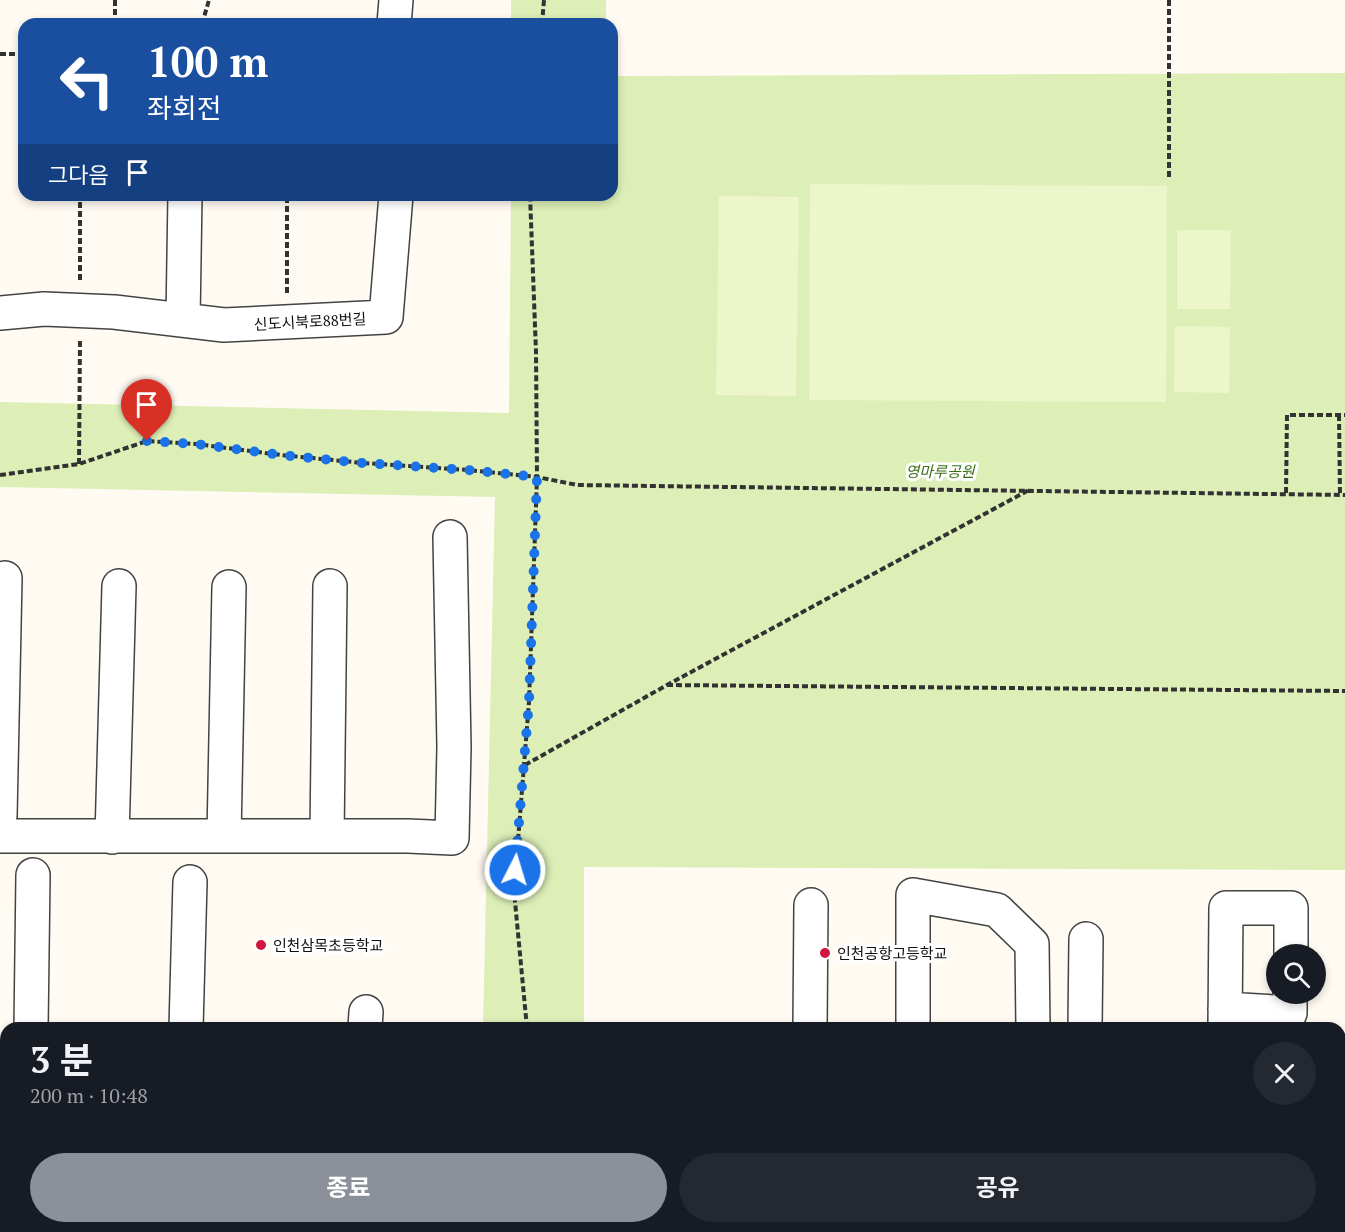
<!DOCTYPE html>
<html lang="ko">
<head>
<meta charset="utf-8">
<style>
	:root { --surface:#171b24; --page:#242831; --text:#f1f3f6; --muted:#9ea1a6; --accent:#8c9099 }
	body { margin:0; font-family:"PT Serif","Noto Sans KR",serif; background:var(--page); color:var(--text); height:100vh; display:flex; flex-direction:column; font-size:22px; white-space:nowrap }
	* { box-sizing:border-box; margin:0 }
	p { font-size:20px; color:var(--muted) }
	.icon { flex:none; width:33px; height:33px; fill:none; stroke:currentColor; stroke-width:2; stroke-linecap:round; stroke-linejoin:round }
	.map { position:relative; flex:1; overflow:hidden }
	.panel { position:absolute; left:0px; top:1022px; width:1346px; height:212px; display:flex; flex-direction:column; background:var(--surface); border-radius:18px 18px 0 0; box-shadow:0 3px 9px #0003 }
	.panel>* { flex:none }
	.top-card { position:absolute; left:18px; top:18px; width:600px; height:183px; border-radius:18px; box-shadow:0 3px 9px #0003; background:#1a4fa0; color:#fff; overflow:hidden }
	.tools { position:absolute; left:1266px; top:944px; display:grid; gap:12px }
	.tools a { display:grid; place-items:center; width:60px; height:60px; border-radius:50%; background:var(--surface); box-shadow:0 3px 9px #0003; font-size:30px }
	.pin { position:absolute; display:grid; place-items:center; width:51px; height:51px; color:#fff; margin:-62px -26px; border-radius:50% 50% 50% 0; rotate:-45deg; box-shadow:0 0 6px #0007 }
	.pin .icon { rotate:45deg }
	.me { position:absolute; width:66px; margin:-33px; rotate:5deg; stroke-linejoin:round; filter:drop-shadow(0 0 4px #0008) }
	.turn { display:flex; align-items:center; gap:21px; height:126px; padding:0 30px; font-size:27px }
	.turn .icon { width:78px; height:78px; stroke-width:2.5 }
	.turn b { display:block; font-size:42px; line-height:51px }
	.then { display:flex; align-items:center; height:57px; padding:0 30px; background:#0003; gap:12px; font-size:22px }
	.round { display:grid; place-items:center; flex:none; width:63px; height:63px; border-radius:32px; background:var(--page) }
	.head { display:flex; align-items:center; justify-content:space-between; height:102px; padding:0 30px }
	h1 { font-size:36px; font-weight:700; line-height:45px }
	.action { display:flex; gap:12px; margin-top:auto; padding:12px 30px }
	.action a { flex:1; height:69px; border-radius:36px; background:var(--accent); color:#fff; font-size:24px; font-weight:700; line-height:69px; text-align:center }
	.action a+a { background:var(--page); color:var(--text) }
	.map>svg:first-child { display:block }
	.green { fill:#ddefb7 }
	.pitch { fill:#edf5ca }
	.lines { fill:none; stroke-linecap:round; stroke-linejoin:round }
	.minor-casing { stroke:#434343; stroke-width:36 }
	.path { stroke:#323232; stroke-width:4; stroke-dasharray:6 3; stroke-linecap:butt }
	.minor { stroke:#fff; stroke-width:33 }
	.route { stroke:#1a73e8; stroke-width:10; stroke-dasharray:0 18 }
	.poi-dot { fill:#d1173f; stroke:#fff; stroke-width:2 }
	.labels { text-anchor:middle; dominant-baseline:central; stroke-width:6; stroke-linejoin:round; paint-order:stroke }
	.street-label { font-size:15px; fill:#101010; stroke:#fff }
	.park-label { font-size:15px; font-style:italic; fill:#397017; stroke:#fff }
	.poi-label { font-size:15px; fill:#101010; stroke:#fff; text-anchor:start }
</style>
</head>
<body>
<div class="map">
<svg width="1345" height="1232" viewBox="0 0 1345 1232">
	<rect width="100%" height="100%" fill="#fffbf3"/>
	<path class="green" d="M 511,0 L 606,0 L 606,24 L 511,24 Z
		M 1345,73 L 1345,870 L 584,867 L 584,1027 L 483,1027 L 495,497 L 0,487 L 0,402 L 509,413 L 511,195 L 612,195 L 612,76 Z
		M 479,1227 L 583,1227 L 583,1232 L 479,1232 Z"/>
	<path class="pitch" d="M 810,184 L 1167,186 L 1166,402 L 809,400 Z
		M 719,196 L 799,197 L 796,396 L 716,395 Z
		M 1177,230 L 1231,230 L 1230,309 L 1177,309 Z
		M 1175,326 L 1230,327 L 1229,393 L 1174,392 Z
		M 105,1227 L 354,1227 L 354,1232 L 105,1232 Z
		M 694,1227 L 930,1227 L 930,1232 L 694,1232 Z"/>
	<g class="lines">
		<g class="minor-casing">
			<path id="minor" d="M 394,24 L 396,0
				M 0,313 L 44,309 L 114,312 L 224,325 L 386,317 L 396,195
				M 183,320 L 185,195
				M 0,816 L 5,578
				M 0,836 L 408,836 L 452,838 L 454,747 L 450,537
				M 224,836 L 229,587
				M 327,836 L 330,586
				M 112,837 L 119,586
				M 1225,1009 L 1290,1013 L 1290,993
				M 31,1028 L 33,875
				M 186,1028 L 190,882
				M 365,1028 L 366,1012
				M 810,1028 L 811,905
				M 913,1028 L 913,895 L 997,910 L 1032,944 L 1033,1028
				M 1085,1028 L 1086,939
				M 1225,1028 L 1226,908 L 1291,908 L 1291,954
				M 0,1061 L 6,1062
				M 1291,1227 L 1291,1232
				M 28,1232 L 28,1227
				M 79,1232 L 79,1227
				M 682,1232 L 682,1227
				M 1034,1232 L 1034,1227
				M 1082,1232 L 1082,1227
				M 1223,1232 L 1223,1227"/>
		</g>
		<path class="path" d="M 115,24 L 115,0
			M 202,24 L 209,0
			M 542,24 L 544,0
			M 0,54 L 24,54
			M 1169,177 L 1169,0
			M 80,280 L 80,195
			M 287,293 L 287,195
			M 1339,415 L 1340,495
			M 79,464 L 80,339
			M 0,475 L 79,464 L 147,441 L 196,444 L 281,455 L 363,463 L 468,470 L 537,477 L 577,485 L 1345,495
			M 1286,493 L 1287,415 L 1345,415
			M 667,685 L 1345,691
			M 525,765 L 667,685 L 1029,490
			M 527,1028 L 514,891 L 529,702 L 537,477 L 536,352 L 530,195
			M 541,1232 L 543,1227"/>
		<use href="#minor" class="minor"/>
	</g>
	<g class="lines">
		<path class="route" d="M 147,441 L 196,444 L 281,455 L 363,463 L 468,470 L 537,477 L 529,702 L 515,870"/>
	</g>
	<g class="poi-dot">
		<circle cx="261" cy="945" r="6"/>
		<circle cx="825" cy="953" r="6"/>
	</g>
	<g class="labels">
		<g class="street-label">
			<text transform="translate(310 321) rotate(-3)">신도시북로88번길</text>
		</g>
		<g class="park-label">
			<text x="940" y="471">영마루공원</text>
		</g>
		<g class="poi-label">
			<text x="273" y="945">인천삼목초등학교</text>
			<text x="837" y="953">인천공항고등학교</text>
		</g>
	</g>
</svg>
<div class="tools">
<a><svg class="icon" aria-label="search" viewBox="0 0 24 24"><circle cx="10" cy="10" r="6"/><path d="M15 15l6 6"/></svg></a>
</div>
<div class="pin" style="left:147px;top:441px;background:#d93025"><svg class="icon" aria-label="arrive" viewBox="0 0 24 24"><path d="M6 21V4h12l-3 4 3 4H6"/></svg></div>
<svg class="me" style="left:515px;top:870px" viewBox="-20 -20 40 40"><circle r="17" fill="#1a73e8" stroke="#fff" stroke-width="3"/><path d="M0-11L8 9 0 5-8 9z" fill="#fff"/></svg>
<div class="top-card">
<div class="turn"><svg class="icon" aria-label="left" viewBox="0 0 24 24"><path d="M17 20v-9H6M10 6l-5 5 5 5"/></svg><div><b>100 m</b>좌회전</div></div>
<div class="then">그다음<svg class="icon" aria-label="arrive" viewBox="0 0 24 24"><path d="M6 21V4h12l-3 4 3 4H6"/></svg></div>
</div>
<section class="panel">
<div class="head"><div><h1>3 분</h1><p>200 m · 10:48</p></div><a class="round"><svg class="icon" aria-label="close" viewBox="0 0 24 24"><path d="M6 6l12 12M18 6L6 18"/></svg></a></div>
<div class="action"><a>종료</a><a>공유</a></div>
</section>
</div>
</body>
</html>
